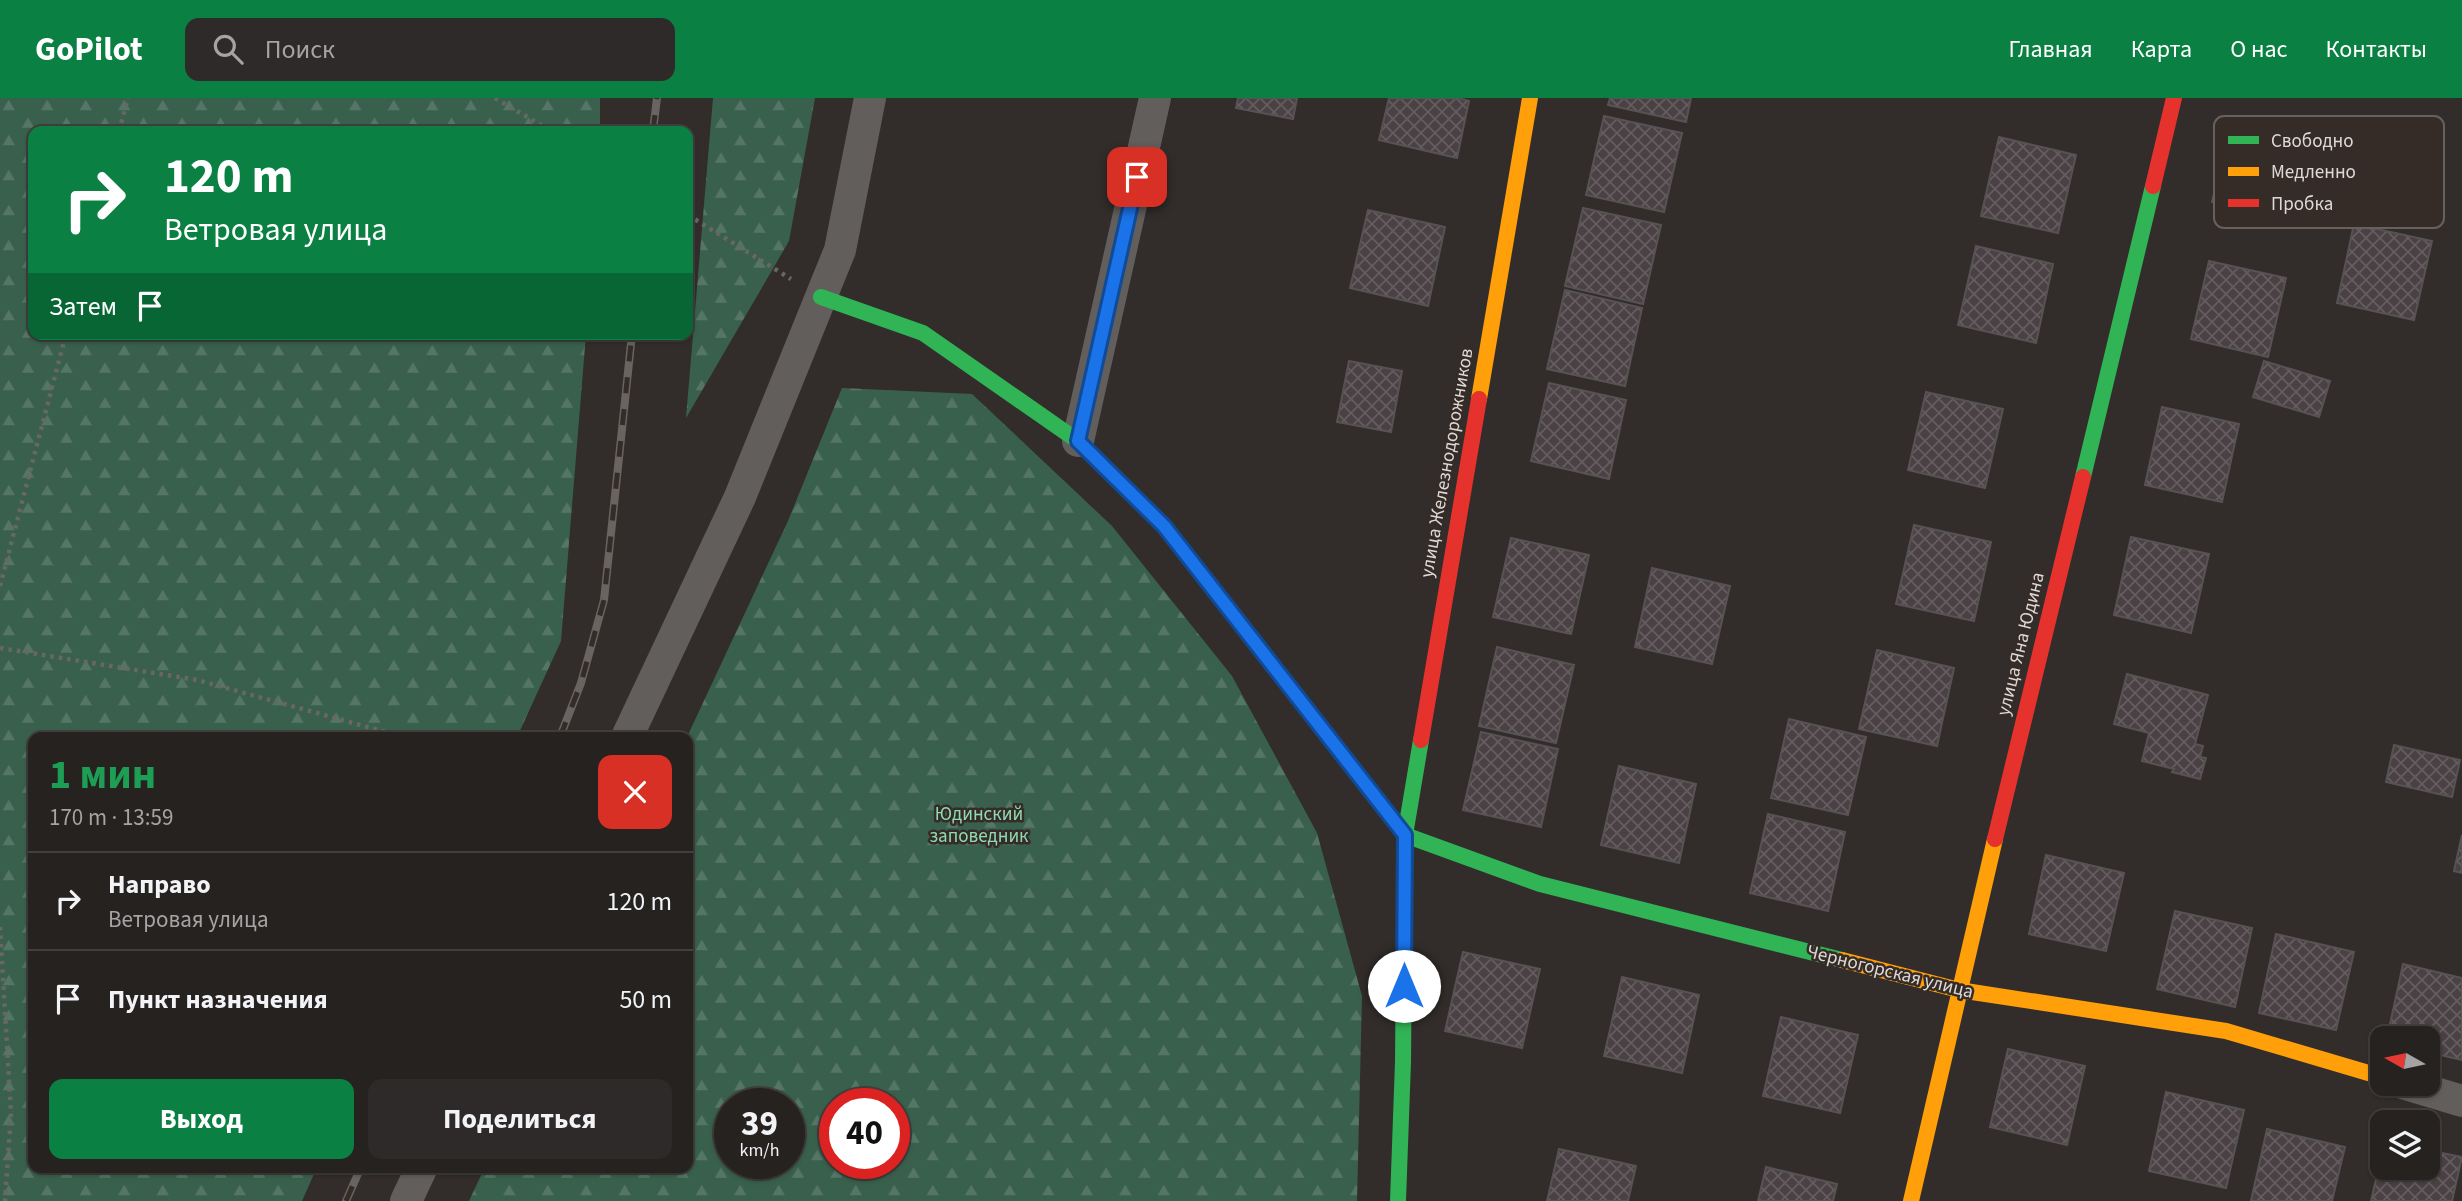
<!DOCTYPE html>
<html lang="ru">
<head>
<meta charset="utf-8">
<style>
	:root { --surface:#262220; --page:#2e2a29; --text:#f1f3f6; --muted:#a4a4a5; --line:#423f3e; --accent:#0b8043 }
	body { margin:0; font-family:"Source Sans 3",sans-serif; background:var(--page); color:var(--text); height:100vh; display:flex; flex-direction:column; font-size:26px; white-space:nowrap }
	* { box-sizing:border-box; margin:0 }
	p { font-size:23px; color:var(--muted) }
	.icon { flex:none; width:38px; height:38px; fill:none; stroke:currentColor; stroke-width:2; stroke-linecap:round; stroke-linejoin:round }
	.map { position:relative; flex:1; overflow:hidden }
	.drawer { position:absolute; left:28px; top:634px; width:665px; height:441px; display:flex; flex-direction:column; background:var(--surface); border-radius:14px; box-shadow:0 2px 5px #0004,0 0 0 2px var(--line) }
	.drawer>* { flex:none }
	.hud { position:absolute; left:28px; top:28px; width:665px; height:214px; border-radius:14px; box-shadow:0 2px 5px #0004,0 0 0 2px var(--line); background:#0b8043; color:#fff; overflow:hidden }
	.needle { width:46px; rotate:279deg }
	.buttons { position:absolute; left:2370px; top:928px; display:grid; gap:14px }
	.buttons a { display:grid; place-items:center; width:70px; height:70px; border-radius:14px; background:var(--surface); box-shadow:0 2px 5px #0004,0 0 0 2px var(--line); font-size:35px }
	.speed { position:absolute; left:714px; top:990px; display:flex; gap:14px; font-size:35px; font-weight:700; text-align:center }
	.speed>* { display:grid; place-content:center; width:91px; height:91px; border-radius:50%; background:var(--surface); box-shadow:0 2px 5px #0004,0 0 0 2px var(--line); line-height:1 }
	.speed small { font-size:18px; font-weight:400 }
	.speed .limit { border:10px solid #d22; background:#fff; color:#111 }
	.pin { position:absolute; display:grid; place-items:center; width:60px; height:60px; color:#fff; margin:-30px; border-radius:14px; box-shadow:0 4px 10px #0006 }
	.me { position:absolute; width:77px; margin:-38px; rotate:0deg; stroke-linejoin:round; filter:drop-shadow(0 0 5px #0008) }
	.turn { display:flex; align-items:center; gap:24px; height:147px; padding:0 21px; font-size:32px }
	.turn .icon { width:91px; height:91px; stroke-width:2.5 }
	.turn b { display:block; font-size:49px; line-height:60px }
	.then { display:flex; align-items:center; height:66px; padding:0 21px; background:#0003; gap:14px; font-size:26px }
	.round { display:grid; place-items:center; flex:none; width:74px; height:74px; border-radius:14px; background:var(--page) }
	.head { display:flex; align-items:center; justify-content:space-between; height:119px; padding:0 21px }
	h1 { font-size:42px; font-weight:700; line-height:52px; color:#1e9e55 }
	.primary-button { display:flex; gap:14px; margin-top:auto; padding:14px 21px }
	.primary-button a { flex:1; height:80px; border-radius:14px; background:var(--accent); color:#fff; font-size:28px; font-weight:700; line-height:80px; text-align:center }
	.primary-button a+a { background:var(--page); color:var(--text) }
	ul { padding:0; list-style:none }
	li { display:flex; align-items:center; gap:21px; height:98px; padding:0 21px; border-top:2px solid var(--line) }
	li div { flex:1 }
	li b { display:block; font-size:26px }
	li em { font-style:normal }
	header { display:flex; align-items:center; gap:42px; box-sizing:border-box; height:98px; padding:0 35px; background:var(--accent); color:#fff }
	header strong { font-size:33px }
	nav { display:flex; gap:38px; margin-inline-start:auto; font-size:24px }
	.search { width:490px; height:63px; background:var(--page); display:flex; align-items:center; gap:18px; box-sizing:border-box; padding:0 24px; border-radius:14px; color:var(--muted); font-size:26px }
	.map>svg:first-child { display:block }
	.forest { fill:url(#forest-firs); fill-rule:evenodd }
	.building { fill:url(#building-cross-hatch); stroke:#575354; stroke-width:2 }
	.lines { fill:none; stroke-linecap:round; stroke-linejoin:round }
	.path { stroke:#696664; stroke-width:4.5; stroke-dasharray:3.5 5; stroke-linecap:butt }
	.street { stroke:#625e5c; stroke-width:32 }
	.fast { stroke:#30b455; stroke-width:16 }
	.slow { stroke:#ff9f0a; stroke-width:16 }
	.jam { stroke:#e5322d; stroke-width:16 }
	.rail-casing { stroke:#686462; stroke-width:8 }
	.rail { stroke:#352c28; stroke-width:5; stroke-dasharray:16; stroke-linecap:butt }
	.route-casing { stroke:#114b97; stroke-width:18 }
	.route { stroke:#1a73e8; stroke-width:12 }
	.labels { text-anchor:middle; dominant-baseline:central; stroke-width:5; stroke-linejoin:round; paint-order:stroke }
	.street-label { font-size:19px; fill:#dfd9d6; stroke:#352c28 }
	.park-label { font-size:19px; fill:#8edab4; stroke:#352c28 }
	.key { fill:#352c28; stroke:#68605c; stroke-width:2 }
	.key-label { font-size:19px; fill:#dfd9d6 }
</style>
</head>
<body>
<header>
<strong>GoPilot</strong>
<div class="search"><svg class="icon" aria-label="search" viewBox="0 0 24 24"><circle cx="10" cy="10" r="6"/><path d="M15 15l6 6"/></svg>Поиск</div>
<nav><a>Главная</a><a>Карта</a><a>О нас</a><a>Контакты</a></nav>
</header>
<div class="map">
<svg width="2462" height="1103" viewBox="0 0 2462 1103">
	<defs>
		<pattern id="forest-firs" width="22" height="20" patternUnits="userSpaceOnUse" patternTransform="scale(1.75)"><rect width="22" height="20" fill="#39604d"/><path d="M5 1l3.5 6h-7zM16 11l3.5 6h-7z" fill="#557666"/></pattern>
		<pattern id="building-cross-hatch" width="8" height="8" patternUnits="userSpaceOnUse" patternTransform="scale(1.75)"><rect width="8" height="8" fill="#4a4145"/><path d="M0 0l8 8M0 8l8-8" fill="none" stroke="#645c5f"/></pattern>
	</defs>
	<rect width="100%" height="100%" fill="#322d2b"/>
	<path class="forest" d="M 0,0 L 600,0 L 600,33 L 33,33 L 33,236 L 586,236 L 561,543 L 517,639 L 33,639 L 33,1069 L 317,1069 L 302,1103 L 0,1103 Z
		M 713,0 L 815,0 L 789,143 L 686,320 Z
		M 842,290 L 972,296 L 1112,428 L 1232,578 L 1317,735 L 1362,898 L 1357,1103 L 469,1103 L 485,1069 L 688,1069 L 687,639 L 788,423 ZM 730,1006 L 789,1006 L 789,1066 L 730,1066 ZM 835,1006 L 894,1006 L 894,1066 L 835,1066 Z"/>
	<path class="building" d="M 1238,0 L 1297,0 L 1293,21 L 1236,10 Z
		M 1389,0 L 1458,0 L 1469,3 L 1457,60 L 1379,42 Z
		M 1610,0 L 1691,0 L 1686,24 L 1608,7 Z
		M 1604,18 L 1682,35 L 1664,114 L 1586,97 Z
		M 2230,26 L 2308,43 L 2290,122 L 2212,104 Z
		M 1999,39 L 2076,57 L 2058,135 L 1981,118 Z
		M 1583,110 L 1661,127 L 1643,206 L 1565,188 Z
		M 1368,112 L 1445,129 L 1428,208 L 1350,190 Z
		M 2354,126 L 2432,143 L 2414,222 L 2337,205 Z
		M 1976,148 L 2053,166 L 2036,245 L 1958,227 Z
		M 2209,163 L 2286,180 L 2268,259 L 2191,241 Z
		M 1565,192 L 1642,210 L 1625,288 L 1547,271 Z
		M 1349,263 L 1402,273 L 1391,334 L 1337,324 Z
		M 2264,263 L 2330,283 L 2319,319 L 2253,299 Z
		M 1549,285 L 1626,302 L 1609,381 L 1531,363 Z
		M 1926,294 L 2003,311 L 1985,390 L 1908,372 Z
		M 2162,309 L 2239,326 L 2222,404 L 2145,387 Z
		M 1914,427 L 1991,444 L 1974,523 L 1896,506 Z
		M 2131,439 L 2209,456 L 2191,535 L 2114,517 Z
		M 1511,440 L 1589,457 L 1571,536 L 1493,519 Z
		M 1652,470 L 1730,488 L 1712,566 L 1635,549 Z
		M 1497,549 L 1574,567 L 1556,645 L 1479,628 Z
		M 1877,552 L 1954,570 L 1937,648 L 1859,631 Z
		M 2127,576 L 2208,597 L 2195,646 L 2203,648 L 2200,659 L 2206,660 L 2200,681 L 2172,674 L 2174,671 L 2142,663 L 2149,635 L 2114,626 Z
		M 1789,621 L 1866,639 L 1848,717 L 1771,700 Z
		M 1481,634 L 1558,651 L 1541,729 L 1463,712 Z
		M 2394,647 L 2460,662 L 2452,699 L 2386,684 Z
		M 1619,668 L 1696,686 L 1679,765 L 1601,747 Z
		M 1768,716 L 1845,734 L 1828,813 L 1750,795 Z
		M 2462,737 L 2462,775 L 2454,773 Z
		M 2046,757 L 2124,775 L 2106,853 L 2029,836 Z
		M 2175,813 L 2252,830 L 2235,909 L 2157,891 Z
		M 2276,836 L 2354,854 L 2336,932 L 2259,915 Z
		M 1463,854 L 1540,871 L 1522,950 L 1445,933 Z
		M 2403,866 L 2462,880 L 2462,962 L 2427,954 L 2427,940 L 2387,940 Z
		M 1622,879 L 1699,897 L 1682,975 L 1604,958 Z
		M 1781,919 L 1858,937 L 1840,1015 L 1763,998 Z
		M 2008,951 L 2085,968 L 2067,1047 L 1990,1029 Z
		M 2166,994 L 2244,1012 L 2226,1090 L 2149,1073 Z
		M 2267,1031 L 2345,1049 L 2332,1103 L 2251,1103 Z
		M 1559,1051 L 1636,1068 L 1628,1103 L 1547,1103 Z
		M 2427,1052 L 2462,1059 L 2452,1103 L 2371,1103 L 2382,1055 L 2382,1069 L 2427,1069 Z
		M 1766,1069 L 1837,1086 L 1833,1103 L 1758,1103 Z"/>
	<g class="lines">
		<path class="path" d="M 495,0 L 551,33
			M 119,33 L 128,0
			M 688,117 L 791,181
			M 0,488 L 66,236
			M 0,550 L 197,582 L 404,639
			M 0,829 L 11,1016 L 5,1103"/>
		<path class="street" d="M 1078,343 L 1155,0
			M 627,639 L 740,399 L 840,152 L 870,0
			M 2402,985 L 2462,1003
			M 406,1103 L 422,1069"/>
		<path class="fast" d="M 821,199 L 923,235 L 1078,343 L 1113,378
			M 2083,379 L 2153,88
			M 1421,642 L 1405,737 L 1540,786 L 1842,862
			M 1374,698 L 1405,737 L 1403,964 L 1398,1103"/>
		<path class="slow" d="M 1479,301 L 1530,0
			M 1842,862 L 1959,892 L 2226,933 L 2382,979
			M 1911,1103 L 1995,741"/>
		<path class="jam" d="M 2153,88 L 2174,0
			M 1113,378 L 1164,428 L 1374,698
			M 1421,642 L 1479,301
			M 1995,741 L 2083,379"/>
		<g class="rail-casing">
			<path id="rail" d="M 653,33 L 657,0
				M 560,639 L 581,585 L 604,502 L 632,236
				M 346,1103 L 361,1069"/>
		</g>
		<use href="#rail" class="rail"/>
	</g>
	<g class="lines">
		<g class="route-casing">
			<path id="route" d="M 1137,79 L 1078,343 L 1164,428 L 1405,737 L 1404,888"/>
		</g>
		<use href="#route" class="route"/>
	</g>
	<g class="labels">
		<g class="street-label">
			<text transform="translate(1447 365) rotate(-80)">улица Железнодорожников</text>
			<text transform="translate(2021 546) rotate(-76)">улица Яна Юдина</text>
			<text transform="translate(1890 874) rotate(14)">Черногорская улица</text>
		</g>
		<g class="park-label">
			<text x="979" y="716">Юдинский<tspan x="979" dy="22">заповедник</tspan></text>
		</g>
	</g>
	<rect x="2214" y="18" width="230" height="112" rx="10" class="key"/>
	<rect x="2228" y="38" width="31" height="8" fill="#30b455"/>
	<rect x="2228" y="69" width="31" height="9" fill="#ff9f0a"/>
	<rect x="2228" y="101" width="31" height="8" fill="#e5322d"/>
	<g class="key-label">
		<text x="2271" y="49">Свободно</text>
		<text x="2271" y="80">Медленно</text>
		<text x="2271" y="112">Пробка</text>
	</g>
</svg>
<div class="buttons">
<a><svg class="needle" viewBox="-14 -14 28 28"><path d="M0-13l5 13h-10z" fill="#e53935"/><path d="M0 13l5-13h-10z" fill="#a4a4a5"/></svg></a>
<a><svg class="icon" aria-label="layers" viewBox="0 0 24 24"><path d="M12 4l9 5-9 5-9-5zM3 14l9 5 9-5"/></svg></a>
</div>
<div class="speed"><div>39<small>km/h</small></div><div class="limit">40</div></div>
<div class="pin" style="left:1137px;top:79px;background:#d93025"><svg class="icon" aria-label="arrive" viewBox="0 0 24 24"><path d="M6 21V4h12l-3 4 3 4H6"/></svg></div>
<svg class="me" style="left:1404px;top:888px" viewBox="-20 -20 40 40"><circle r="19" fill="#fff"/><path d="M0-13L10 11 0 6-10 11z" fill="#1a73e8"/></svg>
<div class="hud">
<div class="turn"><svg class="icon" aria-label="right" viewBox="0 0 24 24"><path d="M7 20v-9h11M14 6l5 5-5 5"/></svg><div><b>120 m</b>Ветровая улица</div></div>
<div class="then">Затем<svg class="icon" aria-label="arrive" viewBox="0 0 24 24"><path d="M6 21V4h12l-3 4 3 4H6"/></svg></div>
</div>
<section class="drawer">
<div class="head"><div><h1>1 мин</h1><p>170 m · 13:59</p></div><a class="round" style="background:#d93025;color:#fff"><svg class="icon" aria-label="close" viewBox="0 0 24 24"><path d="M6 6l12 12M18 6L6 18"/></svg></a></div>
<ul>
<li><svg class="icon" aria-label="right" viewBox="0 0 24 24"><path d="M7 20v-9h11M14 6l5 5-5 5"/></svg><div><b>Направо</b><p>Ветровая улица</p></div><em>120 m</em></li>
<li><svg class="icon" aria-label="arrive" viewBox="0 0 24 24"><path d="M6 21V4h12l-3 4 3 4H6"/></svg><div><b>Пункт назначения</b></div><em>50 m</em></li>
</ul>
<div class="primary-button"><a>Выход</a><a>Поделиться</a></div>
</section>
</div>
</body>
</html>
